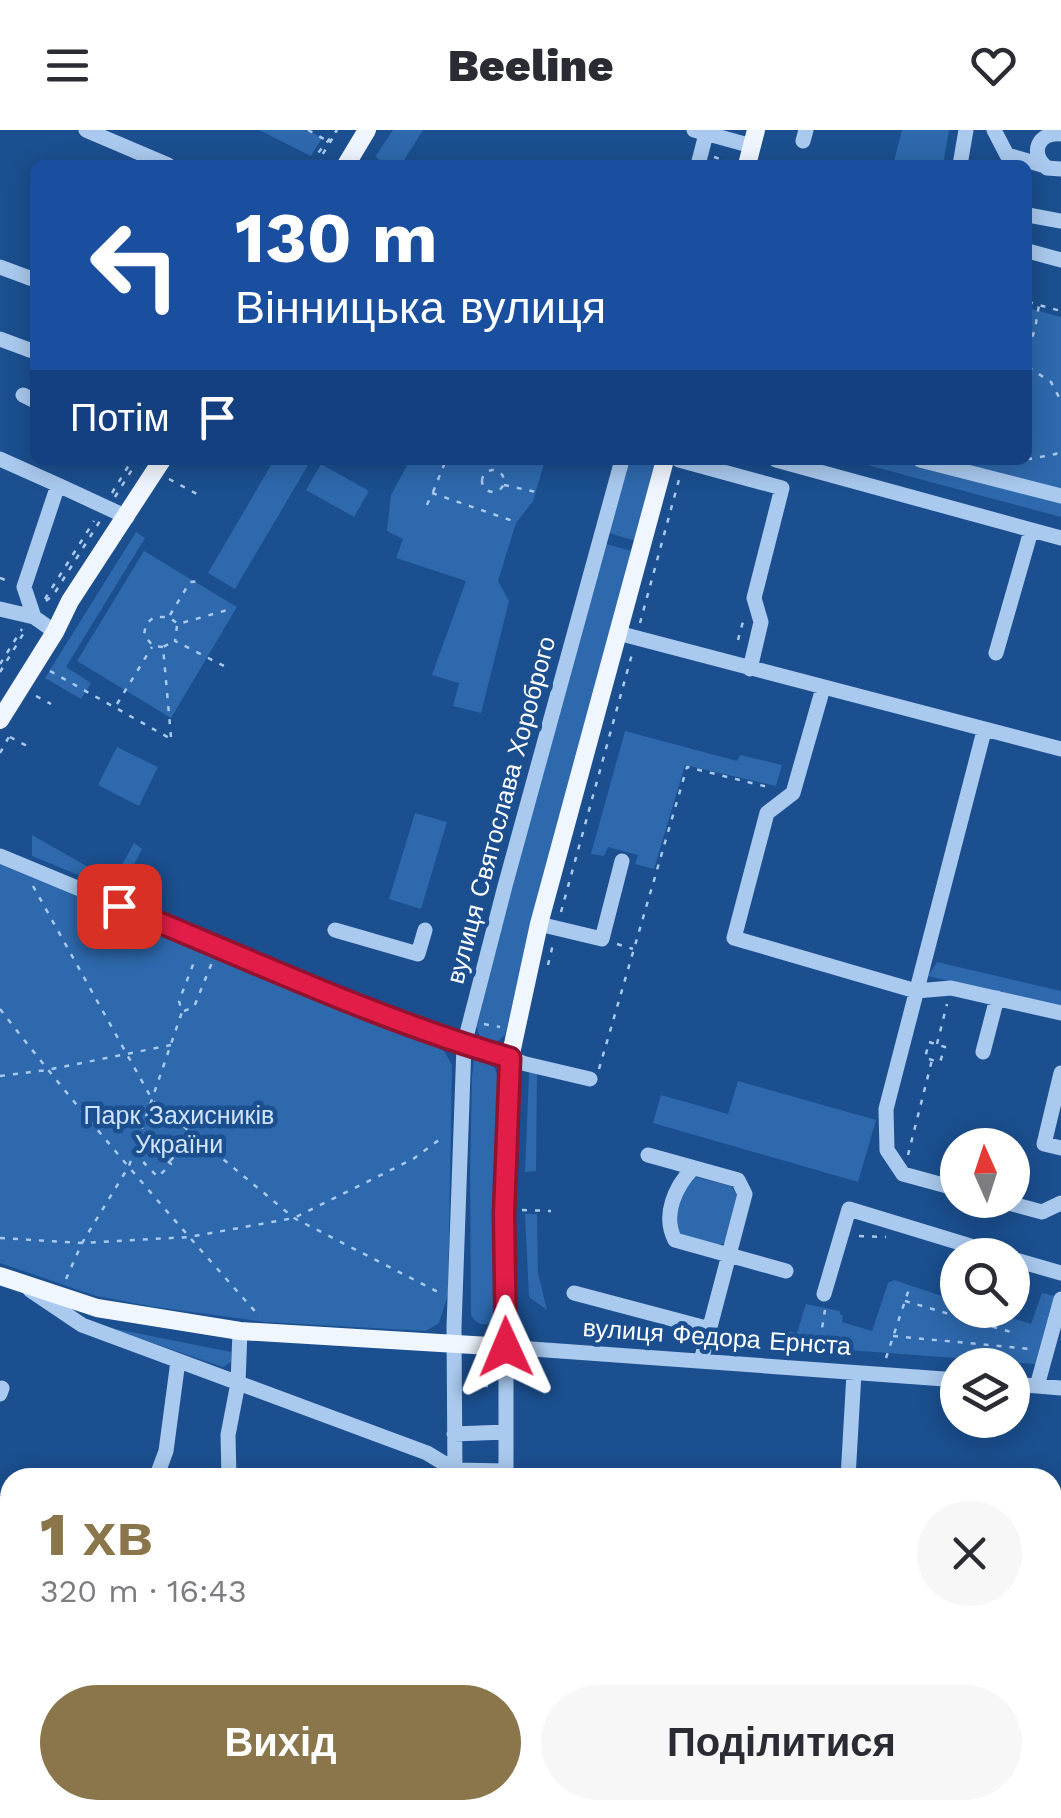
<!DOCTYPE html>
<html lang="uk">
<head>
<meta charset="utf-8">
<style>
	:root { --surface:#fff; --page:#f7f7f7; --text:#2b2b33; --muted:#7c7c81; --accent:#8a764a }
	body { margin:0; font-family:"Work Sans",sans-serif; background:var(--page); color:var(--text); height:100vh; display:flex; flex-direction:column; font-size:38px; white-space:nowrap }
	* { box-sizing:border-box; margin:0 }
	p { font-size:32px; color:var(--muted) }
	.icon { flex:none; width:55px; height:55px; fill:none; stroke:currentColor; stroke-width:2; stroke-linecap:round; stroke-linejoin:round }
	.map { position:relative; flex:1; overflow:hidden }
	.panel { position:absolute; left:0px; top:1338px; width:1062px; height:352px; display:flex; flex-direction:column; background:var(--surface); border-radius:30px 30px 0 0; box-shadow:0 5px 25px #0003 }
	.panel>* { flex:none }
	.banner { position:absolute; left:30px; top:30px; width:1002px; height:305px; border-radius:15px; box-shadow:0 5px 25px #0003; background:#1a4fa0; color:#fff; overflow:hidden }
	.needle { width:65px; rotate:357deg }
	.fabs { position:absolute; left:940px; top:998px; display:grid; gap:20px }
	.fabs a { display:grid; place-items:center; width:90px; height:90px; border-radius:50%; background:var(--surface); box-shadow:0 5px 25px #0003; font-size:50px }
	.pin { position:absolute; display:grid; place-items:center; width:85px; height:85px; color:#fff; margin:-42px; border-radius:20px; box-shadow:0 5px 15px #0006 }
	.me { position:absolute; width:110px; margin:-55px; rotate:359deg; stroke-linejoin:round; filter:drop-shadow(0 0 8px #0008) }
	.turn { display:flex; align-items:center; gap:35px; height:210px; padding:0 40px; font-size:45px }
	.turn .icon { width:130px; height:130px; stroke-width:2.5 }
	.turn b { display:block; font-size:70px; line-height:85px }
	.then { display:flex; align-items:center; height:95px; padding:0 40px; background:#0003; gap:20px; font-size:38px }
	.round { display:grid; place-items:center; flex:none; width:105px; height:105px; border-radius:52px; background:var(--page) }
	.overview { display:flex; align-items:center; justify-content:space-between; height:170px; padding:0 40px }
	h1 { font-size:60px; font-weight:800; line-height:75px; color:var(--accent) }
	.button { display:flex; gap:20px; margin-top:auto; padding:20px 40px }
	.button a { flex:1; height:115px; border-radius:60px; background:var(--accent); color:#fff; font-size:40px; font-weight:800; line-height:115px; text-align:center }
	.button a+a { background:var(--page); color:var(--text) }
	header { display:flex; justify-content:space-between; align-items:center; height:130px; padding:0 40px; background:var(--surface); font-size:45px; font-weight:800 }
	.map>svg:first-child { display:block }
	.green { fill:#2e69ad }
	.lines { fill:none; stroke-linecap:round; stroke-linejoin:round }
	.minor-tunnel { stroke:#3d69a0; stroke-width:15; stroke-dasharray:15 8; stroke-linecap:butt }
	.path { stroke:#a9c9ee; stroke-width:2.5; stroke-dasharray:5 8; stroke-linecap:butt }
	.minor { stroke:#a9c9ee; stroke-width:15 }
	.major { stroke:#f0f6ff; stroke-width:18 }
	.route-casing { stroke:#92132f; stroke-width:25 }
	.route { stroke:#e11d48; stroke-width:18 }
	.labels { text-anchor:middle; dominant-baseline:central; stroke-width:9; stroke-linejoin:round; paint-order:stroke }
	.street-label { font-size:25px; fill:#fff; stroke:#1b4f8f }
	.park-label { font-size:25px; fill:#cfe3fa; stroke:#1b4f8f }
</style>
</head>
<body>
<header><svg class="icon" aria-label="menu" viewBox="0 0 24 24"><path d="M4 6h16M4 12h16M4 18h16"/></svg>Beeline<svg class="icon" aria-label="heart" viewBox="0 0 24 24"><path d="M12 20l-8-8c-3-5 5-10 8-4 3-6 11-1 8 4z"/></svg></header>
<div class="map">
<svg width="1061" height="1688" viewBox="0 0 1061 1688">
	<rect width="100%" height="100%" fill="#1b4f8f"/>
	<path class="green" d="M 259,0 L 308,0 L 322,8 L 311,26 Z
		M 393,0 L 423,0 L 401,35 L 389,35 L 375,27 Z
		M 902,0 L 949,0 L 943,35 L 893,35 Z
		M 1028,178 L 1061,187 L 1061,387 L 849,330 L 1028,330 Z
		M 274,330 L 311,330 L 235,459 L 208,443 Z
		M 410,330 L 545,330 L 533,371 L 516,393 L 498,451 L 509,471 L 481,583 L 453,576 L 459,553 L 432,545 L 466,451 L 396,428 L 403,409 L 387,401 L 391,365 Z
		M 629,330 L 657,330 L 636,411 L 609,403 Z
		M 321,334 L 369,361 L 354,387 L 306,360 Z
		M 136,402 L 145,408 L 66,537 L 91,553 L 81,569 L 45,548 Z
		M 606,414 L 632,421 L 538,765 L 505,905 L 497,912 L 480,908 L 477,897 L 509,760 Z
		M 144,421 L 237,477 L 171,588 L 77,531 Z
		M 625,601 L 737,631 L 740,625 L 782,635 L 776,656 L 685,635 L 654,739 L 635,734 L 638,725 L 608,717 L 604,726 L 591,724 Z
		M 117,617 L 158,637 L 139,676 L 98,655 Z
		M 415,683 L 447,692 L 421,779 L 389,769 Z
		M 32,705 L 113,751 L 134,713 L 142,719 L 120,762 L 32,726 Z
		M 0,733 L 209,816 L 420,908 L 444,921 L 452,935 L 448,1165 L 439,1193 L 426,1201 L 265,1192 L 155,1177 L 96,1166 L 0,1133 Z
		M 937,832 L 1061,861 L 1061,878 L 928,846 Z
		M 474,927 L 495,938 L 498,948 L 496,1186 C 490,1198 477,1197 471,1185 L 470,1044 L 472,947 Z
		M 529,942 L 537,943 L 536,1041 L 525,1042 Z
		M 738,951 L 876,990 L 858,1052 L 653,993 L 661,965 L 728,984 Z
		M 695,1047 L 731,1056 L 738,1066 L 725,1113 L 717,1116 L 680,1105 C 673,1085 680,1061 695,1047 Z
		M 525,1084 L 537,1084 L 538,1143 L 547,1180 L 529,1167 Z
		M 894,1150 L 957,1171 L 958,1180 L 986,1180 L 1031,1194 L 1042,1163 L 1054,1166 L 1035,1234 L 781,1215 L 782,1200 L 797,1203 L 806,1174 L 840,1181 L 840,1184 L 843,1186 L 842,1192 L 872,1201 L 888,1153 Z
		M 106,1197 L 231,1222 L 231,1232 L 223,1237 Z"/>
	<g class="lines">
		<path class="minor-tunnel" d="M 358,1680 L 358,1688
			M 255,1688 L 255,1680"/>
		<path class="path" d="M 308,0 L 324,9
			M 714,27 L 730,32
			M 316,35 L 337,1
			M 321,35 L 318,23 L 337,0
			M 1028,172 L 1061,181
			M 1028,219 L 1035,199 L 1039,175
			M 1028,237 L 1051,252 L 1061,271
			M 1028,327 L 1030,329 L 1056,324 L 1061,317
			M482 351a11 11 0 1 1 22 0a11 11 0 1 1-22 0Z
			M 169,349 L 197,364
			M 504,355 L 536,362
			M 433,362 L 446,330
			M 112,363 L 132,330
			M 115,367 L 138,330
			M 427,375 L 432,363 L 516,392
			M 0,448 L 8,451
			M 45,469 L 94,391
			M 46,471 L 54,464 L 100,391
			M 170,485 L 190,452 L 201,451
			M 640,493 L 680,346
			M 177,496 L 175,511 L 226,537
			M 738,510 L 744,488
			M 163,517 L 153,516 L 144,505 L 146,494 L 154,487 L 169,487 L 178,494 L 231,479
			M 0,534 L 22,499
			M 50,541 L 171,609
			M 0,542 L 25,501
			M 36,566 L 51,574
			M 117,574 L 152,517
			M 10,607 L 27,616
			M 171,607 L 163,517 L 175,511
			M 0,623 L 11,603
			M 33,756 L 153,971 L 294,1088 L 438,1162
			M 561,782 L 632,524
			M 617,814 L 633,819
			M 548,835 L 553,814
			M 0,879 C 82,985 171,1087 260,1187
			M 184,881 L 194,877 L 213,830
			M 484,894 L 500,897
			M 929,912 L 945,917 L 940,932 L 925,928 Z
			M 937,914 L 947,874
			M 599,939 L 687,637 L 772,658
			M 0,946 L 47,940 L 171,915
			M 139,1013 L 151,1026 L 144,1033 L 158,1047 L 171,1034 L 157,1020 L 151,1026
			M 908,1025 L 932,930
			M 170,1031 L 192,1007
			M 522,1080 L 551,1081
			M 859,1106 L 886,1107
			M 0,1108 L 82,1113 L 189,1107 L 294,1088 L 413,1029 L 439,1010
			M 66,1149 L 82,1113 L 129,1036 L 182,882 L 179,871 L 196,827
			M 905,1171 L 1011,1202
			M 893,1206 L 1031,1219
			M 818,1223 L 825,1180
			M 886,1228 L 910,1156
			M 471,1256 L 488,1256
			M 547,1680 L 547,1688
			M 612,1680 L 612,1688
			M 747,1680 L 747,1688"/>
		<path class="minor" d="M 86,0 L 168,35
			M 694,0 L 752,16
			M 994,0 L 1007,25 L 1042,35
			M 1061,4 C 1038,2 1029,23 1047,38 L 1061,39
			M 803,11 L 806,0
			M 698,35 L 707,0
			M 960,35 L 966,0
			M 1028,85 L 1061,91
			M 1028,121 L 1061,130
			M 0,137 L 35,150
			M 0,209 L 35,222
			M 23,265 L 35,271
			M 0,329 L 58,355
			M 679,330 L 782,358 L 754,468 L 761,492 L 750,539
			M 776,330 L 1061,408
			M 920,330 L 1061,366
			M 0,479 L 34,487
			M 55,502 L 34,487 L 24,457 L 58,355 L 127,387
			M 618,503 L 1061,619
			M 996,523 L 1031,401
			M 823,558 L 793,663 L 767,683 L 734,808 L 916,861 L 951,858 L 1061,883
			M 0,726 L 400,892 L 526,934 L 590,949
			M 539,794 L 602,809 L 622,731
			M 335,800 L 418,824 L 425,800
			M 983,922 L 997,868
			M 1061,943 L 1044,1014 L 1061,1018
			M 648,1025 L 738,1050 L 745,1064 L 701,1231
			M 693,1038 C 675,1057 662,1085 675,1110 L 786,1141
			M 958,1059 L 903,1044 L 887,1020 L 886,979 L 984,601
			M 997,1070 L 1042,1082 L 1061,1073
			M 1012,1129 L 1061,1143
			M 30,1160 L 82,1195 L 427,1323 L 455,1340 L 506,1341
			M 574,1163 L 710,1199
			M 824,1164 L 849,1079 L 1000,1125
			M 1012,1254 L 1061,1258
			M 1037,1256 L 1061,1169
			M 0,1264 L 2,1258
			M 454,1304 L 506,1302
			M 156,1348 L 166,1321 L 178,1231
			M 229,1348 L 228,1305 L 238,1253 L 240,1201
			M 455,1348 L 454,1197 L 464,915 L 505,756 L 622,330
			M 506,1348 L 506,1217 L 958,1250
			M 848,1348 L 854,1243
			M 0,1428 L 10,1432
			M 63,1680 L 63,1688
			M 105,1680 L 105,1688
			M 148,1680 L 148,1688
			M 458,1680 L 458,1688
			M 509,1680 L 509,1688"/>
		<path class="major" d="M 346,35 L 367,0
			M 747,35 L 756,0
			M 0,590 L 55,502 L 70,471 L 162,330
			M 0,1146 L 97,1178 L 240,1201 L 506,1217 L 504,1084 L 510,928 L 539,794 L 665,330"/>
	</g>
	<g class="lines">
		<g class="route-casing">
			<path id="route" d="M 119,776 C 248,828 375,889 510,928 L 504,1084 L 506,1217"/>
		</g>
		<use href="#route" class="route"/>
	</g>
	<g class="labels">
		<g class="street-label">
			<text transform="translate(501 680) rotate(-75)">вулиця Святослава Хороброго</text>
			<text transform="translate(717 1207) rotate(4)">вулиця Федора Ернста</text>
		</g>
		<g class="park-label">
			<text x="179" y="985">Парк Захисників<tspan x="179" dy="29">України</tspan></text>
		</g>
	</g>
</svg>
<div class="fabs">
<a><svg class="needle" viewBox="-14 -14 28 28"><path d="M0-13l5 13h-10z" fill="#e53935"/><path d="M0 13l5-13h-10z" fill="#7c7c81"/></svg></a>
<a><svg class="icon" aria-label="search" viewBox="0 0 24 24"><circle cx="10" cy="10" r="6"/><path d="M15 15l6 6"/></svg></a>
<a><svg class="icon" aria-label="layers" viewBox="0 0 24 24"><path d="M12 4l9 5-9 5-9-5zM3 14l9 5 9-5"/></svg></a>
</div>
<div class="pin" style="left:119px;top:776px;background:#d93025"><svg class="icon" aria-label="arrive" viewBox="0 0 24 24"><path d="M6 21V4h12l-3 4 3 4H6"/></svg></div>
<svg class="me" style="left:506px;top:1217px" viewBox="-20 -20 40 40"><path d="M0-17L14 15 0 8-14 15z" fill="#e11d48" stroke="#fff" stroke-width="4"/></svg>
<div class="banner">
<div class="turn"><svg class="icon" aria-label="left" viewBox="0 0 24 24"><path d="M17 20v-9H6M10 6l-5 5 5 5"/></svg><div><b>130 m</b>Вінницька вулиця</div></div>
<div class="then">Потім<svg class="icon" aria-label="arrive" viewBox="0 0 24 24"><path d="M6 21V4h12l-3 4 3 4H6"/></svg></div>
</div>
<section class="panel">
<div class="overview"><div><h1>1 хв</h1><p>320 m · 16:43</p></div><a class="round"><svg class="icon" aria-label="close" viewBox="0 0 24 24"><path d="M6 6l12 12M18 6L6 18"/></svg></a></div>
<div class="button"><a>Вихід</a><a>Поділитися</a></div>
</section>
</div>
</body>
</html>
